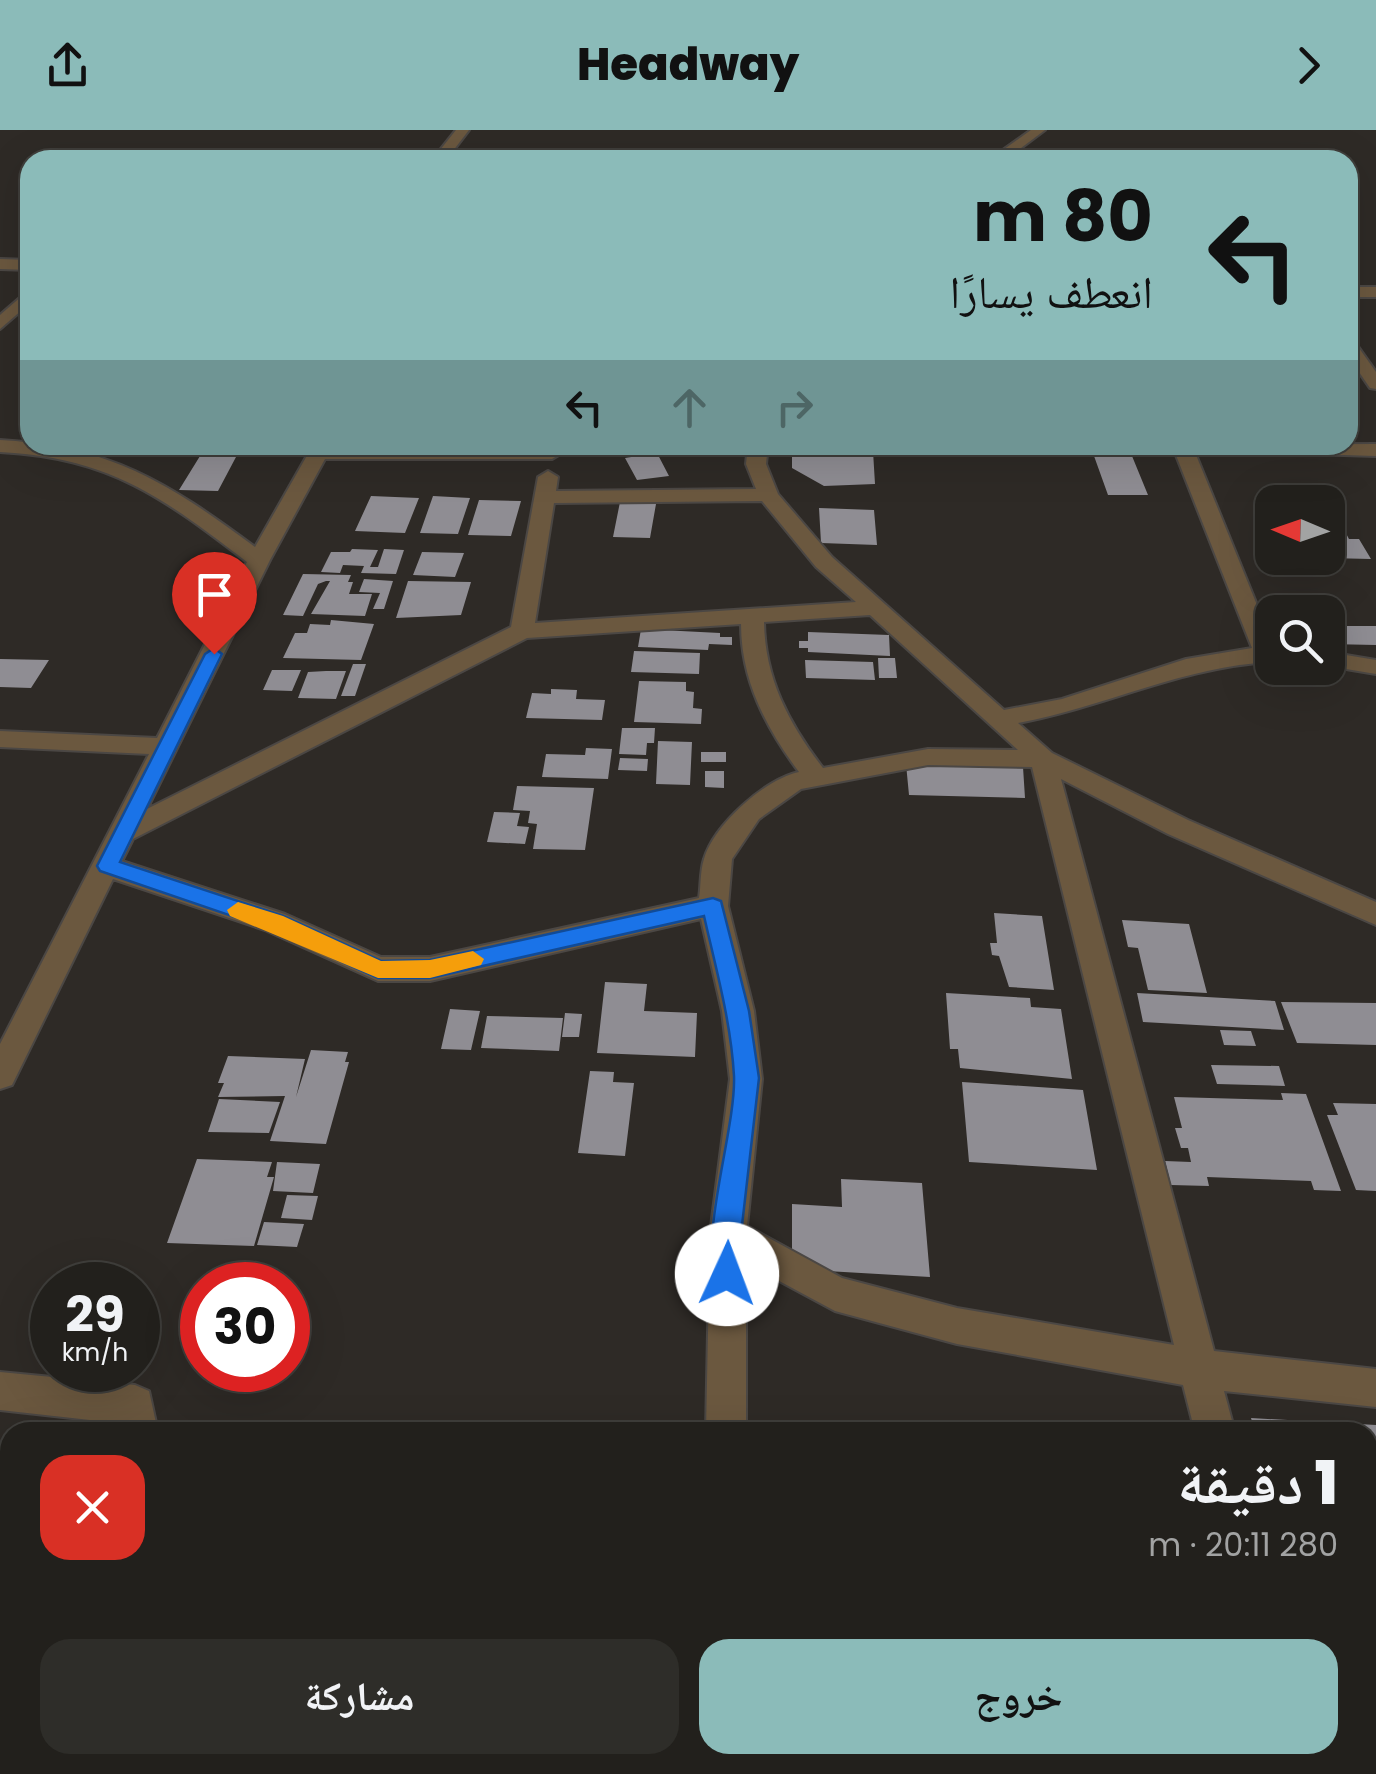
<!DOCTYPE html>
<html lang="ar">
<head>
<meta charset="utf-8">
<style>
	:root { --surface:#22201c; --page:#2e2d29; --text:#f1f3f6; --muted:#a2a3a3; --line:#3f3e3b; --accent:#8bbbb9 }
	body { margin:0; font-family:Poppins,"Noto Naskh Arabic",sans-serif; background:var(--page); color:var(--text); direction:rtl; height:100vh; display:flex; flex-direction:column; font-size:38px; white-space:nowrap }
	* { box-sizing:border-box; margin:0 }
	p { font-size:32px; color:var(--muted) }
	.icon { flex:none; width:55px; height:55px; fill:none; stroke:currentColor; stroke-width:2; stroke-linecap:round; stroke-linejoin:round }
	.map { position:relative; flex:1; overflow:hidden; direction:ltr }
	.drawer { position:absolute; left:0px; top:1292px; width:1378px; height:352px; display:flex; flex-direction:column; background:var(--surface); border-radius:30px 30px 0 0; box-shadow:0 10px 40px #0002,0 0 0 2px var(--line); direction:rtl }
	.drawer>* { flex:none }
	.top-card { position:absolute; left:20px; top:20px; width:1338px; height:305px; border-radius:30px; box-shadow:0 10px 40px #0002,0 0 0 2px var(--line); direction:rtl; background:#8bbbb9; color:#111; overflow:hidden }
	.needle { width:65px; rotate:272deg }
	.fabs { position:absolute; left:1255px; top:355px; display:grid; gap:20px }
	.fabs a { display:grid; place-items:center; width:90px; height:90px; border-radius:20px; background:var(--surface); box-shadow:0 10px 40px #0002,0 0 0 2px var(--line); font-size:50px }
	.speed { position:absolute; left:30px; top:1132px; display:flex; gap:20px; font-size:50px; font-weight:700; text-align:center }
	.speed>* { display:grid; place-content:center; width:130px; height:130px; border-radius:50%; background:var(--surface); box-shadow:0 10px 40px #0002,0 0 0 2px var(--line); line-height:1 }
	.speed small { font-size:25px; font-weight:400 }
	.speed .limit { border:15px solid #d22; background:#fff; color:#111 }
	.pin { position:absolute; display:grid; place-items:center; width:85px; height:85px; color:#fff; margin:-102px -42px; border-radius:50% 50% 50% 0; rotate:-45deg; box-shadow:0 0 10px #0007 }
	.pin .icon { rotate:45deg }
	.me { position:absolute; width:110px; margin:-55px; rotate:2deg; stroke-linejoin:round; filter:drop-shadow(0 0 8px #0008) }
	.turn { display:flex; align-items:center; gap:35px; height:210px; padding:0 40px; font-size:45px }
	.turn .icon { width:130px; height:130px; stroke-width:2.5 }
	.turn b { display:block; font-size:70px; line-height:85px }
	.lanes { display:flex; align-items:center; height:95px; padding:0 40px; background:#0003; justify-content:center; gap:50px; direction:ltr }
	.lanes .off { opacity:.35 }
	.round { display:grid; place-items:center; flex:none; width:105px; height:105px; border-radius:30px; background:var(--page) }
	.overview { display:flex; align-items:center; justify-content:space-between; height:170px; padding:0 40px }
	h1 { font-size:60px; font-weight:800; line-height:75px }
	.button { display:flex; gap:20px; margin-top:auto; padding:20px 40px }
	.button a { flex:1; height:115px; border-radius:30px; background:var(--accent); color:#111; font-size:40px; font-weight:800; line-height:115px; text-align:center }
	.button a+a { background:var(--page); color:var(--text) }
	header { display:flex; justify-content:space-between; align-items:center; height:130px; padding:0 40px; background:var(--accent); color:#111; font-size:45px; font-weight:800 }
	.map>svg:first-child { display:block }
	.building { fill:#8f8d93 }
	.lines { fill:none; stroke-linecap:round; stroke-linejoin:round }
	.minor-casing { stroke:#4b4744; stroke-width:4 }
	.minor { fill:#6b583f; fill-rule:evenodd }
	.route { fill:#1a73e8; stroke:#114b97; stroke-width:2.5 }
	.slow { fill:#f59e0b }
</style>
</head>
<body>
<header><svg class="icon" aria-label="forward" viewBox="0 0 24 24"><path d="M9 5l7 7-7 7"/></svg>Headway<svg class="icon" aria-label="share" viewBox="0 0 24 24"><path d="M12 15V3M7 8l5-5 5 5M5 13v7h14v-7"/></svg></header>
<div class="map">
<svg width="1376" height="1644" viewBox="0 0 1376 1644">
	<rect width="100%" height="100%" fill="#2e2a26"/>
	<path class="building" d="M 1046,315 L 1082,315 L 1085,324 L 1049,324 Z
		M 792,319 L 873,321 L 875,354 L 824,356 L 792,338 Z
		M 657,323 L 669,346 L 637,350 L 625,328 Z
		M 200,326 L 236,327 L 218,361 L 179,360 Z
		M 1094,326 L 1132,326 L 1148,365 L 1108,365 Z
		M 371,366 L 419,368 L 405,403 L 355,401 Z
		M 433,366 L 470,368 L 458,404 L 420,403 Z
		M 479,370 L 521,371 L 511,406 L 468,405 Z
		M 620,372 L 656,374 L 650,408 L 613,407 Z
		M 819,378 L 874,380 L 877,415 L 821,413 Z
		M 1328,395 L 1342,396 L 1349,409 L 1359,409 L 1371,429 L 1328,428 Z
		M 352,419 L 378,420 L 370,437 L 378,437 L 384,419 L 404,420 L 396,444 L 361,443 L 364,436 L 343,435 L 340,443 L 321,442 L 331,422 L 350,422 Z
		M 422,422 L 464,423 L 455,447 L 413,445 Z
		M 303,444 L 351,445 L 348,452 L 353,452 L 349,464 L 372,464 L 365,486 L 311,484 L 330,451 L 326,451 L 318,454 L 303,486 L 283,485 Z
		M 364,449 L 393,451 L 384,479 L 373,479 L 380,463 L 359,462 Z
		M 408,451 L 471,452 L 461,485 L 396,488 Z
		M 331,490 L 374,494 L 361,530 L 283,528 L 295,503 L 307,503 L 310,494 L 330,495 Z
		M 1328,496 L 1376,496 L 1376,515 L 1328,514 Z
		M 641,499 L 720,503 L 720,507 L 732,507 L 732,515 L 709,514 L 708,520 L 638,517 Z
		M 808,502 L 889,505 L 890,526 L 808,522 L 808,518 L 799,518 L 799,511 L 808,511 Z
		M 634,521 L 700,523 L 699,544 L 631,542 Z
		M 878,528 L 895,528 L 897,548 L 879,548 Z
		M 0,529 L 49,530 L 31,558 L 0,557 Z
		M 805,530 L 873,532 L 875,550 L 806,548 Z
		M 353,534 L 366,534 L 355,566 L 341,566 Z
		M 272,540 L 301,540 L 292,561 L 263,560 Z
		M 326,541 L 346,541 L 336,569 L 298,568 L 308,542 Z
		M 639,551 L 686,552 L 686,561 L 694,562 L 693,578 L 702,579 L 701,594 L 634,592 Z
		M 551,559 L 577,560 L 576,569 L 605,570 L 602,590 L 526,588 L 532,563 L 551,564 Z
		M 622,598 L 655,598 L 654,613 L 647,613 L 646,625 L 619,624 Z
		M 658,611 L 692,612 L 690,655 L 656,654 Z
		M 586,618 L 612,619 L 608,649 L 542,647 L 546,624 L 585,625 Z
		M 701,622 L 726,622 L 726,632 L 701,632 Z
		M 620,628 L 648,629 L 647,641 L 618,640 Z
		M 906,634 L 1023,637 L 1025,668 L 909,665 Z
		M 705,641 L 724,641 L 724,658 L 705,657 Z
		M 517,656 L 594,658 L 585,720 L 533,719 L 537,694 L 528,693 L 530,681 L 513,680 Z
		M 494,682 L 520,683 L 517,696 L 529,697 L 525,714 L 487,712 Z
		M 994,783 L 1042,786 L 1054,860 L 1009,857 L 999,826 L 992,825 L 990,813 L 997,813 Z
		M 1122,790 L 1189,794 L 1207,863 L 1148,860 L 1138,818 L 1128,817 Z
		M 605,852 L 647,854 L 644,881 L 697,883 L 695,927 L 597,923 Z
		M 946,863 L 1030,868 L 1031,877 L 1061,879 L 1072,949 L 960,938 L 958,919 L 950,919 Z
		M 1137,863 L 1275,871 L 1284,900 L 1143,892 Z
		M 1281,872 L 1376,873 L 1376,915 L 1297,913 Z
		M 450,879 L 480,881 L 471,920 L 441,919 Z
		M 565,883 L 582,884 L 579,907 L 562,907 Z
		M 487,886 L 563,888 L 559,921 L 481,918 Z
		M 1220,900 L 1251,901 L 1256,916 L 1224,915 Z
		M 311,920 L 348,922 L 345,932 L 349,932 L 326,1014 L 270,1011 L 285,966 L 218,967 L 224,953 L 218,953 L 228,926 L 305,929 L 296,967 Z
		M 1211,935 L 1279,936 L 1285,956 L 1217,954 Z
		M 590,941 L 614,942 L 613,952 L 634,953 L 625,1026 L 578,1023 Z
		M 962,952 L 1083,960 L 1097,1040 L 969,1032 Z
		M 1281,963 L 1306,964 L 1341,1061 L 1314,1060 L 1311,1051 L 1207,1047 L 1209,1056 L 1171,1055 L 1165,1031 L 1191,1032 L 1188,1018 L 1181,1018 L 1175,998 L 1182,998 L 1174,967 L 1283,970 Z
		M 219,969 L 280,972 L 269,1003 L 208,1002 Z
		M 1333,973 L 1376,974 L 1376,1061 L 1356,1060 L 1327,985 L 1338,985 Z
		M 197,1029 L 272,1032 L 267,1047 L 274,1047 L 254,1116 L 167,1113 Z
		M 277,1032 L 320,1034 L 313,1063 L 273,1061 Z
		M 841,1049 L 922,1053 L 930,1147 L 792,1139 L 792,1074 L 842,1077 Z
		M 287,1065 L 318,1066 L 312,1090 L 281,1088 Z
		M 264,1092 L 304,1094 L 297,1117 L 257,1115 Z
		M 1251,1288 L 1376,1295 L 1376,1356 L 1368,1355 L 1368,1302 L 1255,1302 Z
		M 1368,1372 L 1376,1372 L 1376,1431 L 1368,1431 Z
		M 0,1373 L 10,1373 L 10,1469 L 0,1495 Z
		M 1368,1469 L 1376,1470 L 1376,1542 L 1368,1542 Z"/>
	<g class="lines">
		<g class="minor-casing">
			<path id="minor" d="M 456,0 L 469,0 L 446,30 L 432,30 Z
				M 1031,0 L 1045,0 L 1005,30 L 989,30 Z
				M 0,129 L 30,130 L 30,140 L 0,139 Z
				M 1348,157 L 1376,157 L 1376,167 L 1348,167 Z
				M 30,159 L 30,173 L 0,199 L 0,185 Z
				M 1348,210 L 1354,211 L 1376,242 L 1376,259 L 1370,258 L 1348,226 Z
				M 0,310 C 109,316 166,351 255,417 L 313,315 L 552,317 L 562,323 L 552,329 L 325,329 L 270,430 L 147,679 L 511,497 L 538,347 L 548,341 L 558,347 L 556,361 L 756,359 L 746,334 L 748,315 L 768,315 L 766,334 L 778,364 L 832,427 L 1004,580 L 1062,569 L 1186,529 L 1252,518 L 1172,315 L 1192,315 L 1272,512 L 1272,532 C 1184,536 1105,577 1018,593 L 1052,623 L 1188,690 L 1376,772 L 1376,795 L 1168,704 L 1061,649 L 1214,1221 L 1376,1239 L 1376,1277 L 1224,1261 L 1235,1302 L 1195,1302 L 1183,1255 L 957,1214 L 835,1181 L 746,1133 L 746,1302 L 706,1302 L 710,1104 L 730,949 L 722,881 L 701,789 L 430,851 L 378,851 L 265,800 L 113,749 L 12,955 L 0,959 L 0,914 L 149,624 L 0,617 L 0,601 L 157,608 L 247,432 C 162,367 111,328 0,322 ZM 762,371 L 816,437 L 856,472 L 535,493 L 554,373 ZM 870,485 L 1018,620 L 928,619 L 823,638 C 789,594 765,549 764,492 ZM 741,494 C 741,550 766,598 799,642 C 765,649 714,695 704,729 C 700,741 701,756 699,768 L 430,827 L 381,827 L 285,784 L 122,731 L 133,709 L 527,508 ZM 928,635 L 1032,637 L 1174,1215 L 957,1178 L 842,1148 L 747,1096 L 762,949 L 754,881 L 728,776 L 732,729 L 759,689 L 801,659 Z
				M 1376,314 L 1376,326 L 1207,321 L 1197,315 Z
				M 1328,522 L 1376,530 L 1376,544 L 1328,536 Z
				M 0,1242 L 135,1255 L 149,1261 L 158,1302 L 118,1302 L 117,1293 L 0,1280 Z
				M 237,1635 L 290,1635 L 294,1644 L 241,1644 Z
				M 699,1635 L 747,1635 L 747,1644 L 699,1644 Z
				M 1270,1635 L 1318,1635 L 1320,1644 L 1272,1644 Z"/>
		</g>
		<use href="#minor" class="minor"/>
	</g>
	<path class="route" d="M 214,518 L 222,524 L 120,732 L 283,786 L 381,831 L 430,830 L 713,768 L 721,771 L 749,881 L 759,948 L 741,1104 L 741,1144 L 737,1153 L 727,1157 L 717,1153 C 698,1109 736,999 734,946 C 731,892 716,839 704,786 L 430,848 L 378,848 L 267,798 L 100,741 L 97,736 L 205,524 Z"/>
	<path class="slow" d="M 238,772 L 283,786 L 381,831 L 430,830 L 473,821 L 484,829 L 481,835 L 430,848 L 378,848 L 230,786 L 227,780 Z"/>
</svg>
<div class="fabs">
<a><svg class="needle" viewBox="-14 -14 28 28"><path d="M0-13l5 13h-10z" fill="#e53935"/><path d="M0 13l5-13h-10z" fill="#a2a3a3"/></svg></a>
<a><svg class="icon" aria-label="search" viewBox="0 0 24 24"><circle cx="10" cy="10" r="6"/><path d="M15 15l6 6"/></svg></a>
</div>
<div class="speed"><div>29<small>km/h</small></div><div class="limit">30</div></div>
<div class="pin" style="left:214px;top:524px;background:#d93025"><svg class="icon" aria-label="arrive" viewBox="0 0 24 24"><path d="M6 21V4h12l-3 4 3 4H6"/></svg></div>
<svg class="me" style="left:727px;top:1144px" viewBox="-20 -20 40 40"><circle r="19" fill="#fff"/><path d="M0-13L10 11 0 6-10 11z" fill="#1a73e8"/></svg>
<div class="top-card">
<div class="turn"><svg class="icon" aria-label="left" viewBox="0 0 24 24"><path d="M17 20v-9H6M10 6l-5 5 5 5"/></svg><div><b>80 m</b>انعطف يسارًا</div></div>
<div class="lanes"><svg class="icon" aria-label="left" viewBox="0 0 24 24"><path d="M17 20v-9H6M10 6l-5 5 5 5"/></svg><svg class="icon off" aria-label="ahead" viewBox="0 0 24 24"><path d="M12 20V5M6 11l6-6 6 6"/></svg><svg class="icon off" aria-label="right" viewBox="0 0 24 24"><path d="M7 20v-9h11M14 6l5 5-5 5"/></svg></div>
</div>
<section class="drawer">
<div class="overview"><div><h1>1 دقيقة</h1><p>280 m · 20:11</p></div><a class="round" style="background:#d93025;color:#fff"><svg class="icon" aria-label="close" viewBox="0 0 24 24"><path d="M6 6l12 12M18 6L6 18"/></svg></a></div>
<div class="button"><a>خروج</a><a>مشاركة</a></div>
</section>
</div>
</body>
</html>
